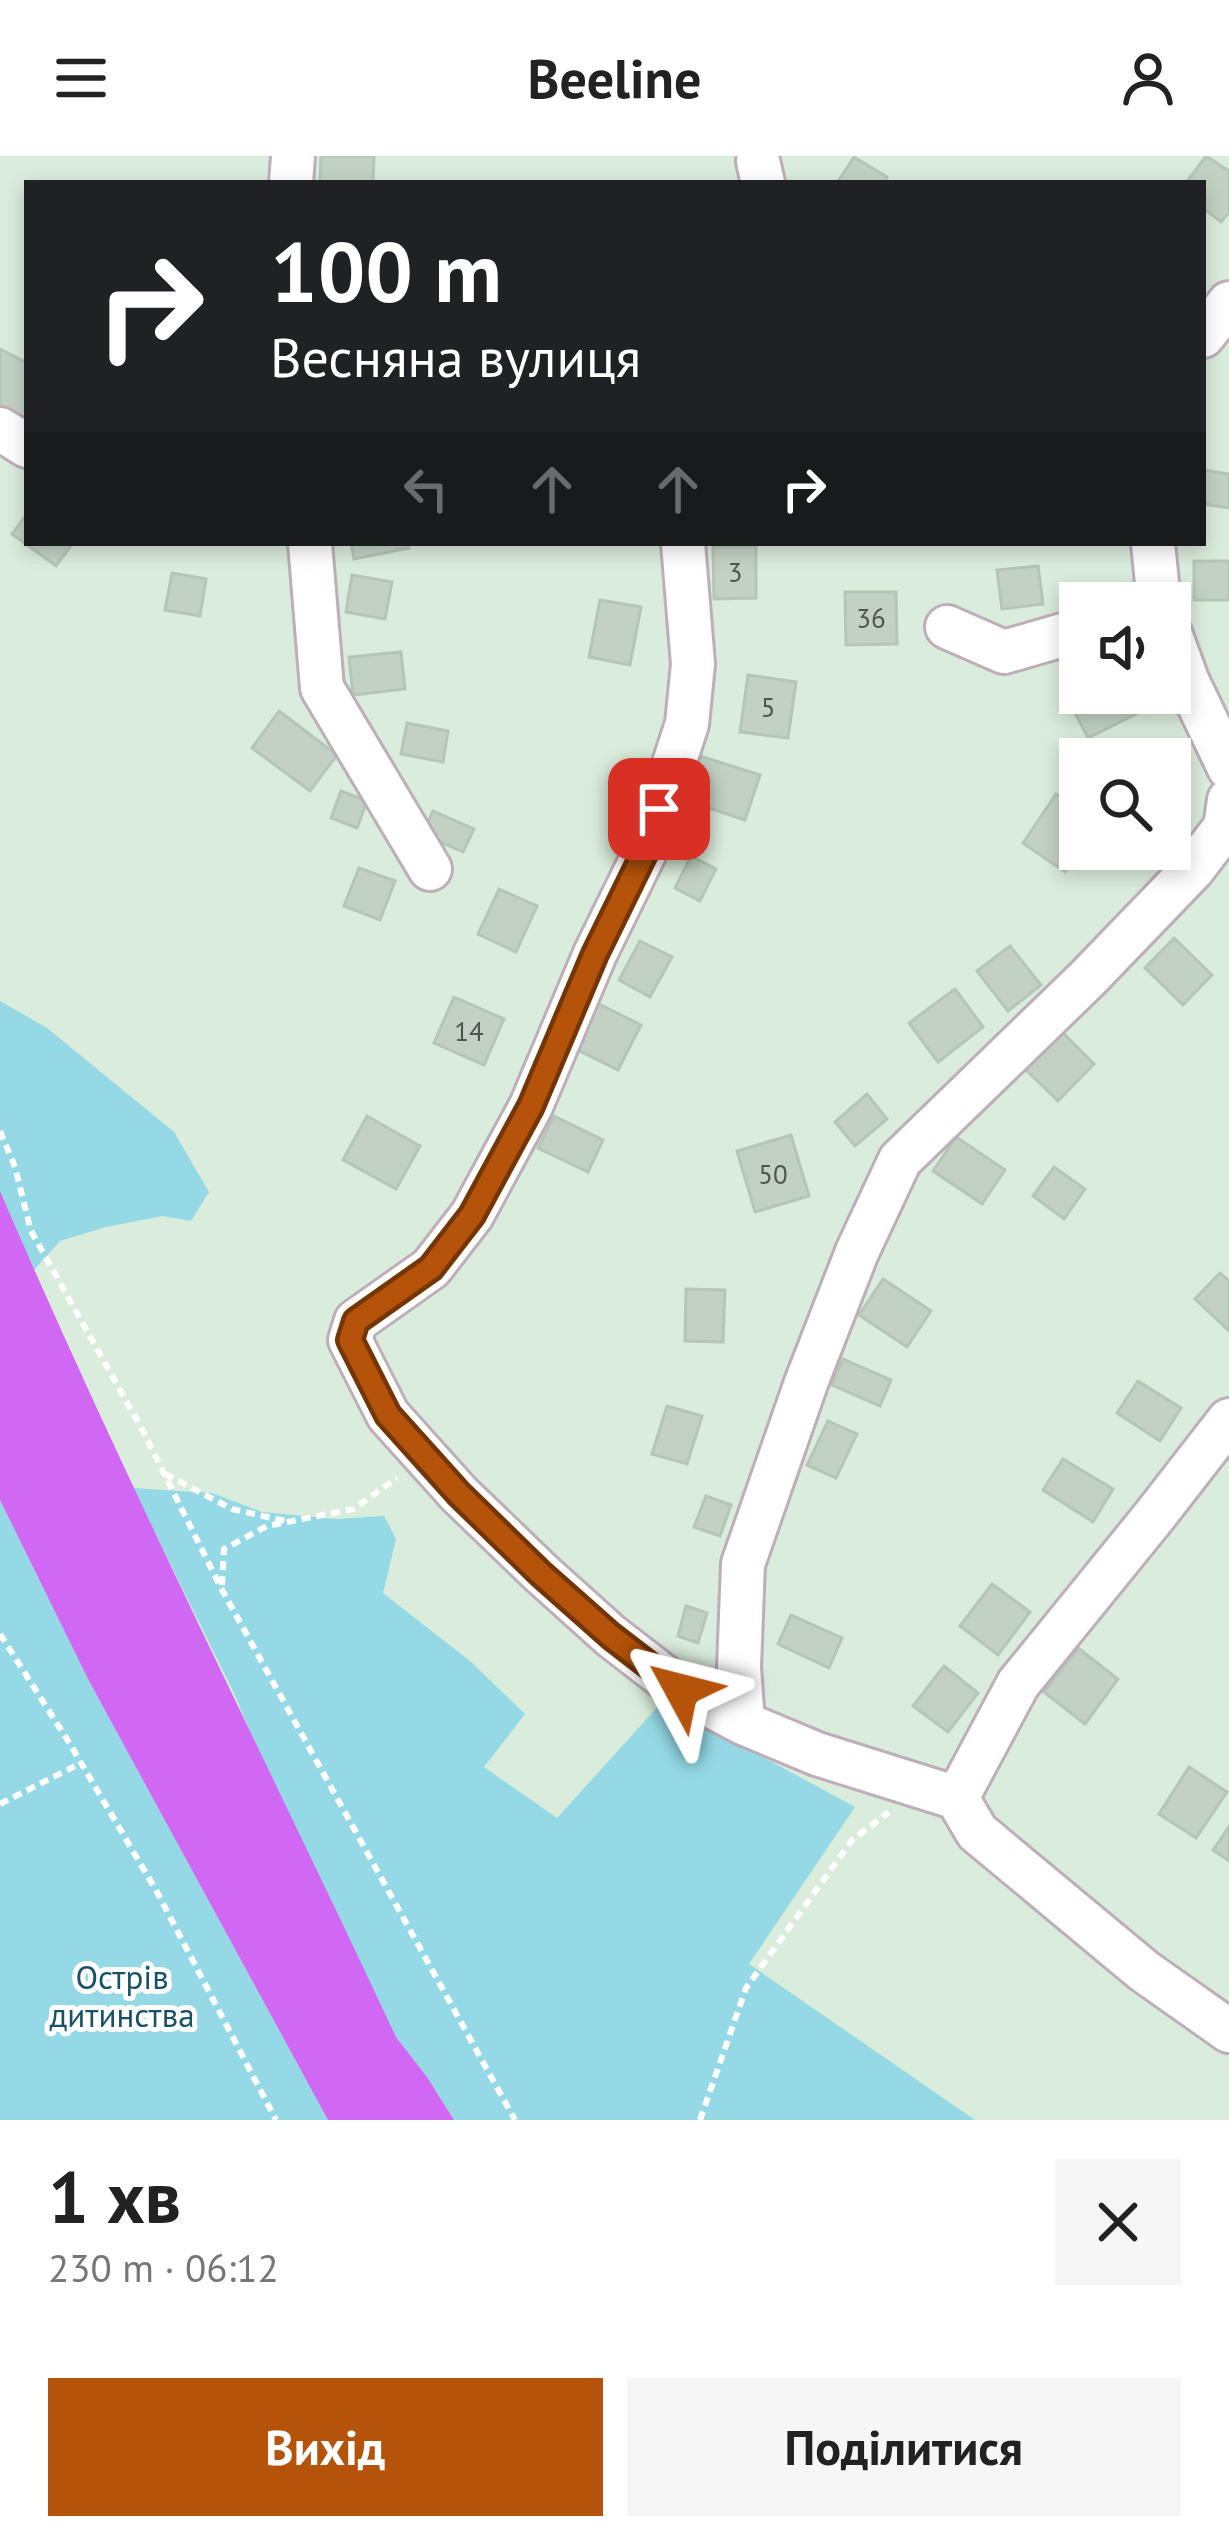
<!DOCTYPE html>
<html lang="uk">
<head>
<meta charset="utf-8">
<style>
	:root { --surface:#fff; --page:#f6f6f6; --text:#222; --muted:#767676; --accent:#b45309 }
	body { margin:0; font-family:"PT Sans",sans-serif; background:var(--page); color:var(--text); height:100vh; display:flex; flex-direction:column; font-size:45px; white-space:nowrap }
	* { box-sizing:border-box; margin:0 }
	p { font-size:39px; color:var(--muted) }
	.icon { flex:none; width:66px; height:66px; fill:none; stroke:currentColor; stroke-width:2; stroke-linecap:round; stroke-linejoin:round }
	.map { position:relative; height:1964px; overflow:hidden }
	.panel { display:flex; flex-direction:column; background:var(--surface); flex:1 }
	.panel>* { flex:none }
	.guide { position:absolute; left:24px; top:24px; width:1182px; height:366px; border-radius:0px; box-shadow:0 6px 18px #0003; background:#202124; color:#fff; overflow:hidden }
	.buttons { position:absolute; left:1059px; top:426px; display:grid; gap:24px }
	.buttons a { display:grid; place-items:center; width:132px; height:132px; border-radius:0px; background:var(--surface); box-shadow:0 6px 18px #0003; font-size:60px }
	.pin { position:absolute; display:grid; place-items:center; width:102px; height:102px; color:#fff; margin:-51px; border-radius:24px; box-shadow:0 6px 18px #0006 }
	.me { position:absolute; width:132px; margin:-66px; rotate:308deg; stroke-linejoin:round; filter:drop-shadow(0 0 9px #0008) }
	.turn { display:flex; align-items:center; gap:42px; height:252px; padding:0 48px; font-size:54px }
	.turn .icon { width:156px; height:156px; stroke-width:2.5 }
	.turn b { display:block; font-size:84px; line-height:102px }
	.lanes { display:flex; align-items:center; height:114px; padding:0 48px; background:#0003; justify-content:center; gap:60px; direction:ltr }
	.lanes .off { opacity:.35 }
	.round { display:grid; place-items:center; flex:none; width:126px; height:126px; border-radius:0px; background:var(--page) }
	.head { display:flex; align-items:center; justify-content:space-between; height:204px; padding:0 48px }
	h1 { font-size:72px; font-weight:700; line-height:90px }
	.cta { display:flex; gap:24px; margin-top:auto; padding:24px 48px }
	.cta a { flex:1; height:138px; border-radius:0px; background:var(--accent); color:#fff; font-size:48px; font-weight:700; line-height:138px; text-align:center }
	.cta a+a { background:var(--page); color:var(--text) }
	header { display:flex; justify-content:space-between; align-items:center; height:156px; padding:0 48px; background:var(--surface); font-size:54px; font-weight:700 }
	.map>svg:first-child { display:block }
	.green { fill:#94d9e5 }
	.water { fill:#d168f3 }
	.building { fill:#c3d1c4; stroke:#b4c7b6; stroke-width:3 }
	.lines { fill:none; stroke-linecap:round; stroke-linejoin:round }
	.minor-casing { stroke:#beaeb9; stroke-width:48 }
	.path { stroke:#fff; stroke-width:6; stroke-dasharray:9 6; stroke-linecap:butt }
	.minor { stroke:#fff; stroke-width:42 }
	.route-casing { stroke:#753606; stroke-width:30 }
	.route { stroke:#b45309; stroke-width:21 }
	.labels { text-anchor:middle; dominant-baseline:central; stroke-width:10; stroke-linejoin:round; paint-order:stroke }
	.number-label { font-size:27px; fill:#505350 }
	.park-label { font-size:33px; fill:#175269; stroke:#fff }
</style>
</head>
<body>
<header><svg class="icon" aria-label="menu" viewBox="0 0 24 24"><path d="M4 6h16M4 12h16M4 18h16"/></svg>Beeline<svg class="icon" aria-label="person" viewBox="0 0 24 24"><circle cx="12" cy="8" r="4"/><path d="M4 21q1-7 8-7t8 7"/></svg></header>
<div class="map">
<svg width="1229" height="1964" viewBox="0 0 1229 1964">
	<rect width="100%" height="100%" fill="#daecdb"/>
	<path class="green" d="M 0,845 L 47,872 L 174,976 L 209,1036 L 191,1065 L 163,1060 L 106,1071 L 60,1085 L 34,1114 L 0,1035 Z
		M 133,1332 L 212,1337 L 262,1356 L 336,1363 L 384,1360 L 396,1383 L 383,1437 L 470,1505 L 525,1558 L 484,1611 L 557,1662 L 662,1546 L 855,1651 L 749,1808 L 975,1964 L 454,1964 L 427,1921 L 396,1881 L 260,1600 L 234,1537 Z
		M 0,1344 L 89,1525 L 328,1964 L 0,1964 Z"/>
	<path class="water" d="M 0,1035 C 123,1322 264,1599 396,1881 L 427,1921 L 454,1964 L 328,1964 L 89,1525 L 0,1344 Z"/>
	<path class="building" d="M 321,0 L 374,0 L 373,27 L 320,27 Z
		M 1206,0 L 1229,15 L 1229,56 L 1221,66 L 1203,52 L 1203,27 L 1186,27 Z
		M 854,1 L 887,21 L 884,27 L 837,27 Z
		M 0,193 L 27,207 L 27,263 L 0,250 Z
		M 1203,314 L 1229,318 L 1229,352 L 1203,348 Z
		M 27,358 L 27,387 L 73,387 L 56,410 L 12,378 Z
		M 351,387 L 408,387 L 409,392 L 354,403 Z
		M 713,390 L 756,390 L 756,442 L 714,443 Z
		M 1194,405 L 1229,405 L 1229,444 L 1194,444 Z
		M 1038,410 L 1043,448 L 1002,453 L 997,414 Z
		M 172,417 L 206,423 L 200,460 L 165,454 Z
		M 352,419 L 392,426 L 385,463 L 346,456 Z
		M 845,436 L 896,436 L 897,488 L 846,489 Z
		M 600,444 L 641,451 L 630,509 L 589,501 Z
		M 401,496 L 405,533 L 353,539 L 349,501 Z
		M 748,519 L 796,526 L 788,582 L 740,576 Z
		M 1105,537 L 1131,537 L 1140,556 L 1088,582 L 1073,553 Z
		M 279,555 L 337,599 L 310,635 L 252,592 Z
		M 407,567 L 448,575 L 443,606 L 401,598 Z
		M 697,599 L 760,619 L 745,664 L 682,643 Z
		M 341,635 L 367,645 L 357,672 L 331,662 Z
		M 1056,638 L 1080,654 L 1080,693 L 1065,716 L 1023,687 Z
		M 433,655 L 474,673 L 463,696 L 423,678 Z
		M 691,700 L 716,713 L 700,745 L 675,732 Z
		M 359,712 L 395,725 L 380,764 L 344,750 Z
		M 499,733 L 537,750 L 516,796 L 478,778 Z
		M 1174,782 L 1212,819 L 1183,849 L 1145,812 Z
		M 640,785 L 672,801 L 650,841 L 619,824 Z
		M 1010,790 L 1041,829 L 1008,855 L 977,815 Z
		M 955,833 L 983,871 L 938,906 L 909,867 Z
		M 454,841 L 504,863 L 484,909 L 434,887 Z
		M 597,847 L 641,869 L 618,914 L 574,892 Z
		M 1063,877 L 1094,908 L 1058,945 L 1026,914 Z
		M 867,938 L 887,963 L 855,990 L 835,966 Z
		M 367,960 L 420,990 L 396,1033 L 343,1004 Z
		M 554,960 L 603,984 L 588,1016 L 538,992 Z
		M 791,979 L 809,1040 L 755,1056 L 737,995 Z
		M 956,981 L 1005,1014 L 982,1048 L 933,1015 Z
		M 1054,1011 L 1085,1033 L 1064,1063 L 1033,1040 Z
		M 1220,1117 L 1229,1125 L 1229,1175 L 1195,1143 Z
		M 883,1123 L 931,1155 L 907,1191 L 859,1159 Z
		M 686,1133 L 725,1134 L 723,1186 L 685,1185 Z
		M 843,1203 L 891,1224 L 880,1250 L 832,1229 Z
		M 1138,1225 L 1181,1252 L 1160,1285 L 1117,1257 Z
		M 667,1250 L 702,1260 L 687,1308 L 652,1298 Z
		M 828,1265 L 857,1278 L 836,1322 L 807,1309 Z
		M 1063,1303 L 1113,1333 L 1093,1366 L 1043,1334 Z
		M 706,1340 L 731,1349 L 720,1380 L 694,1371 Z
		M 992,1428 L 1030,1456 L 998,1499 L 960,1470 Z
		M 686,1450 L 707,1457 L 698,1487 L 678,1480 Z
		M 791,1459 L 842,1482 L 829,1512 L 778,1488 Z
		M 1078,1492 L 1118,1523 L 1085,1568 L 1044,1536 Z
		M 944,1510 L 978,1537 L 948,1576 L 913,1550 Z
		M 1189,1611 L 1227,1636 L 1196,1682 L 1159,1658 Z
		M 1229,1671 L 1229,1705 L 1213,1694 Z"/>
	<g class="lines">
		<g class="minor-casing">
			<path id="minor" d="M 758,5 L 763,27
				M 291,27 L 293,0
				M 1203,180 L 1229,147
				M 0,273 L 27,290
				M 310,387 L 322,532 L 430,713
				M 683,387 L 693,508 L 687,568 L 645,696 L 595,798 L 531,950 L 472,1059 L 431,1112 L 356,1165 L 350,1184 L 388,1259 L 459,1338 L 541,1417 L 611,1480 L 681,1534 L 743,1567 L 817,1598 L 957,1642
				M 1153,387 L 1159,447
				M 947,471 L 1004,496 L 1080,474
				M 1170,477 L 1187,524 L 1229,612
				M 1229,1264 L 1156,1358 L 1018,1528 L 957,1642 L 977,1676 L 1144,1815 L 1229,1875
				M 743,1567 L 739,1511 L 743,1408 L 806,1227 L 857,1096 L 900,1004 L 1087,823 L 1193,713 L 1225,671 L 1229,644"/>
		</g>
		<path class="path" d="M 0,975 L 15,1011 L 31,1075 L 143,1275 L 221,1432 L 515,1964
			M 165,1318 L 232,1353 L 285,1365
			M 222,1429 L 224,1393 L 267,1370 L 353,1353 L 397,1322
			M 0,1478 L 70,1588 L 157,1736 L 276,1964
			M 0,1648 L 81,1607
			M 700,1964 L 746,1832 L 852,1684 L 889,1656"/>
		<use href="#minor" class="minor"/>
	</g>
	<g class="lines">
		<g class="route-casing">
			<path id="route" d="M 659,653 L 645,696 L 595,798 L 531,950 L 472,1059 L 431,1112 L 356,1165 L 350,1184 L 388,1259 L 459,1338 L 541,1418 L 611,1480 L 681,1534"/>
		</g>
		<use href="#route" class="route"/>
	</g>
	<g class="labels">
		<g class="number-label">
			<text x="735" y="416">3</text>
			<text x="871" y="462">36</text>
			<text x="768" y="551">5</text>
			<text x="469" y="875">14</text>
			<text x="773" y="1018">50</text>
		</g>
		<g class="park-label">
			<text x="122" y="1820">Острів<tspan x="122" dy="38">дитинства</tspan></text>
		</g>
	</g>
</svg>
<div class="buttons">
<a><svg class="icon" aria-label="sound" viewBox="0 0 24 24"><path d="M4 9h4l5-4v14l-5-4H4zM17 9q2 3 0 6"/></svg></a>
<a><svg class="icon" aria-label="search" viewBox="0 0 24 24"><circle cx="10" cy="10" r="6"/><path d="M15 15l6 6"/></svg></a>
</div>
<div class="pin" style="left:659px;top:653px;background:#d93025"><svg class="icon" aria-label="arrive" viewBox="0 0 24 24"><path d="M6 21V4h12l-3 4 3 4H6"/></svg></div>
<svg class="me" style="left:681px;top:1534px" viewBox="-20 -20 40 40"><path d="M0-17L14 15 0 8-14 15z" fill="#b45309" stroke="#fff" stroke-width="4"/></svg>
<div class="guide">
<div class="turn"><svg class="icon" aria-label="right" viewBox="0 0 24 24"><path d="M7 20v-9h11M14 6l5 5-5 5"/></svg><div><b>100 m</b>Весняна вулиця</div></div>
<div class="lanes"><svg class="icon off" aria-label="left" viewBox="0 0 24 24"><path d="M17 20v-9H6M10 6l-5 5 5 5"/></svg><svg class="icon off" aria-label="ahead" viewBox="0 0 24 24"><path d="M12 20V5M6 11l6-6 6 6"/></svg><svg class="icon off" aria-label="ahead" viewBox="0 0 24 24"><path d="M12 20V5M6 11l6-6 6 6"/></svg><svg class="icon" aria-label="right" viewBox="0 0 24 24"><path d="M7 20v-9h11M14 6l5 5-5 5"/></svg></div>
</div>
</div>
<section class="panel">
<div class="head"><div><h1>1 хв</h1><p>230 m · 06:12</p></div><a class="round"><svg class="icon" aria-label="close" viewBox="0 0 24 24"><path d="M6 6l12 12M18 6L6 18"/></svg></a></div>
<div class="cta"><a>Вихід</a><a>Поділитися</a></div>
</section>
</body>
</html>
